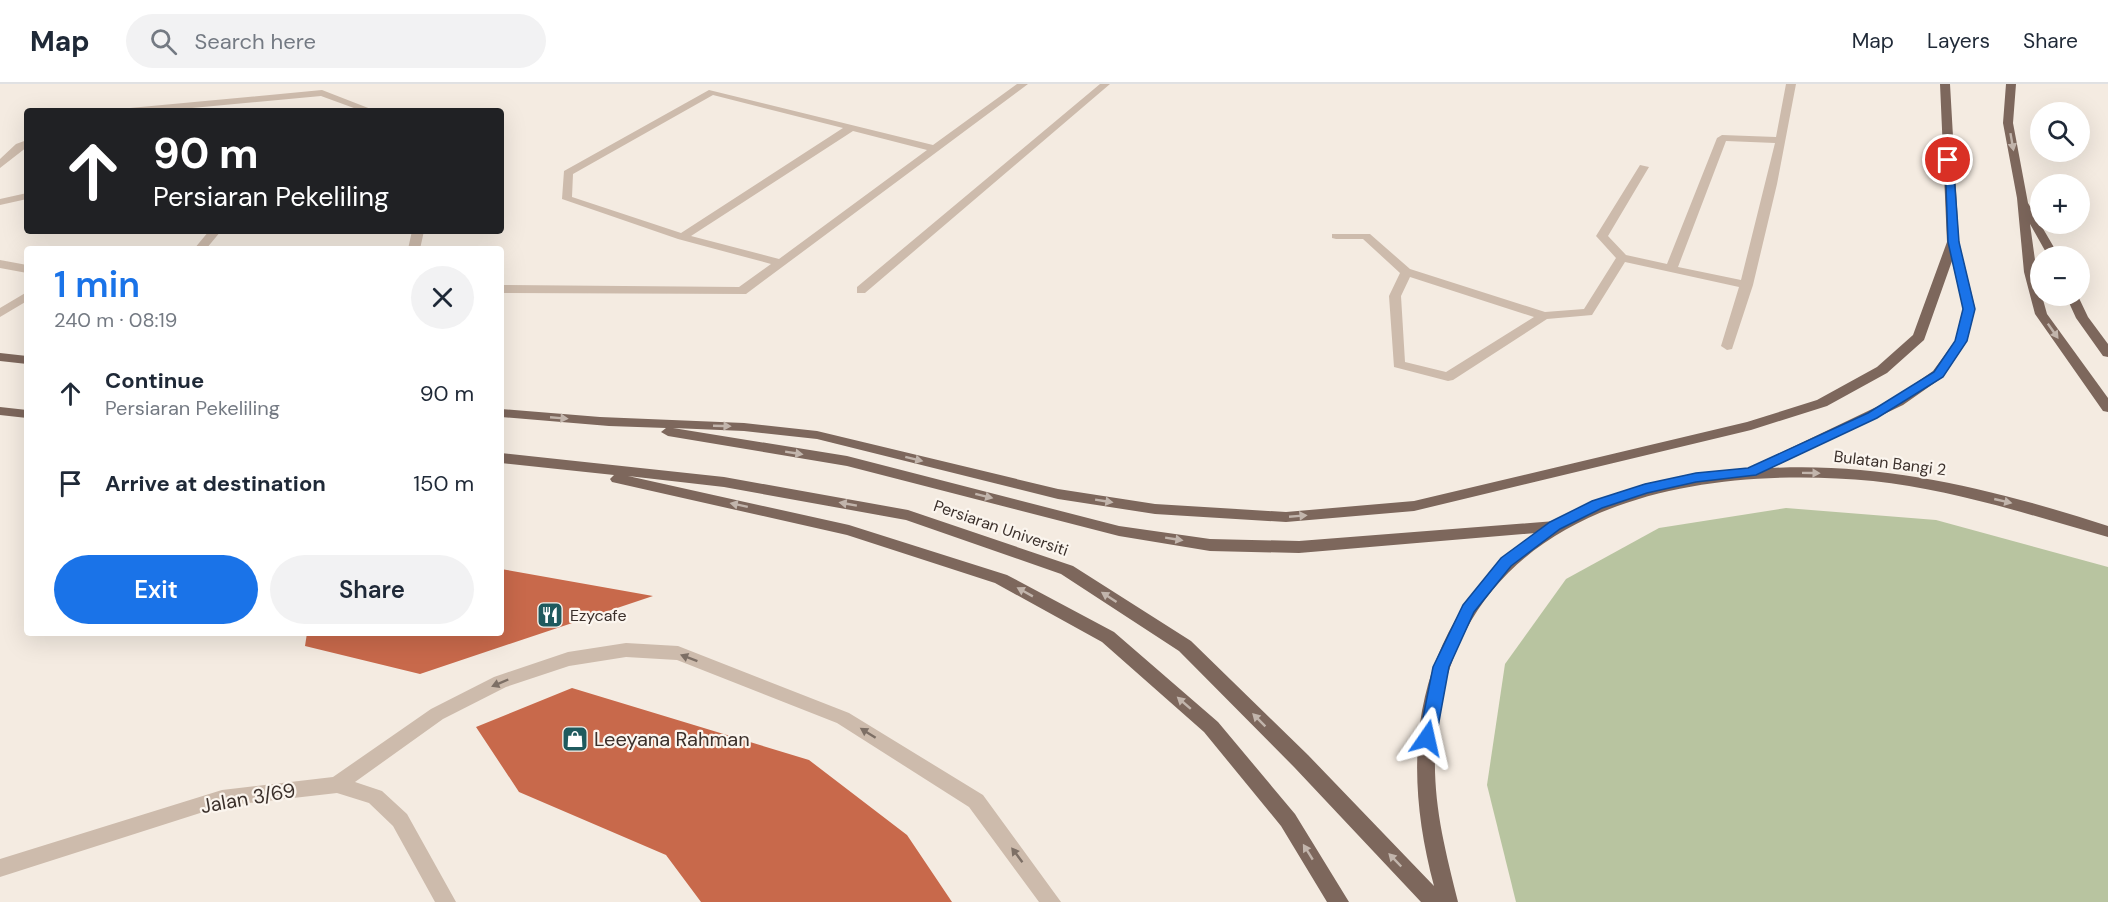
<!DOCTYPE html>
<html lang="en">
<head>
<meta charset="utf-8">
<style>
	:root { --surface:#fff; --page:#f2f2f3; --text:#1f2937; --muted:#747a83; --line:#e0e1e3; --accent:#1a73e8 }
	body { margin:0; font-family:"DM Sans",sans-serif; background:var(--page); color:var(--text); height:100vh; display:flex; flex-direction:column; font-size:22px; white-space:nowrap }
	* { box-sizing:border-box; margin:0 }
	p { font-size:20px; color:var(--muted) }
	.icon { flex:none; width:33px; height:33px; fill:none; stroke:currentColor; stroke-width:2; stroke-linecap:round; stroke-linejoin:round }
	.map { position:relative; flex:1; overflow:hidden }
	.drawer { position:absolute; left:24px; top:162px; width:480px; height:390px; display:flex; flex-direction:column; background:var(--surface); border-radius:6px; box-shadow:0 6px 24px #0002 }
	.drawer>* { flex:none }
	.banner { position:absolute; left:24px; top:24px; width:480px; height:126px; border-radius:6px; box-shadow:0 6px 24px #0002; background:#202124; color:#fff; overflow:hidden }
	.fabs { position:absolute; left:2030px; top:18px; display:grid; gap:12px }
	.fabs a { display:grid; place-items:center; width:60px; height:60px; border-radius:50%; background:var(--surface); box-shadow:0 6px 24px #0002; font-size:30px }
	.pin { position:absolute; display:grid; place-items:center; width:51px; height:51px; color:#fff; margin:-26px; border:3px solid #fff; border-radius:50%; box-shadow:0 2px 6px #0007 }
	.me { position:absolute; width:66px; margin:-33px; rotate:11deg; stroke-linejoin:round; filter:drop-shadow(0 0 4px #0008) }
	.turn { display:flex; align-items:center; gap:21px; height:126px; padding:0 30px; font-size:27px }
	.turn .icon { width:78px; height:78px; stroke-width:2.5 }
	.turn b { display:block; font-size:42px; line-height:51px }
	.round { display:grid; place-items:center; flex:none; width:63px; height:63px; border-radius:32px; background:var(--page) }
	.overview { display:flex; align-items:center; justify-content:space-between; height:102px; padding:0 30px }
	h1 { font-size:36px; font-weight:600; line-height:45px; color:var(--accent) }
	.action { display:flex; gap:12px; margin-top:auto; padding:12px 30px }
	.action a { flex:1; height:69px; border-radius:36px; background:var(--accent); color:#fff; font-size:24px; font-weight:600; line-height:69px; text-align:center }
	.action a+a { background:var(--page); color:var(--text) }
	ul { padding:0; list-style:none }
	li { display:flex; align-items:center; gap:18px; height:90px; padding:0 30px }
	li div { flex:1 }
	li b { display:block; font-size:22px }
	li em { font-style:normal }
	header { display:flex; align-items:center; gap:36px; box-sizing:border-box; height:84px; padding:0 30px; background:var(--surface); border-bottom:2px solid var(--line) }
	header strong { font-size:28px }
	nav { display:flex; gap:33px; margin-inline-start:auto; font-size:21px }
	.search { width:420px; height:54px; background:var(--page); display:flex; align-items:center; gap:15px; box-sizing:border-box; padding:0 21px; border-radius:33px; color:var(--muted); font-size:22px }
	.map>svg:first-child { display:block }
	.green { fill:#b8c4a0 }
	.building { fill:#c8694b }
	.lines { fill:none; stroke-linecap:round; stroke-linejoin:round }
	.minor { fill:#cdbbac; fill-rule:evenodd }
	.major { fill:#7d675c; fill-rule:evenodd }
	.oneway { fill:#c2b5ac }
	.oneway2 { fill:#7d6f65 }
	.route { fill:#1a73e8; stroke:#114b97; stroke-width:1.5 }
	.labels { text-anchor:middle; dominant-baseline:central; stroke-width:4.5; stroke-linejoin:round; paint-order:stroke }
	.street-label { font-size:16px; fill:#3b302b; stroke:#fbf5ee }
	.poi-label { font-size:16px; fill:#3b302b; stroke:#fbf5ee; text-anchor:start }
	.near-poi-label { font-size:20px; fill:#3b302b; stroke:#fbf5ee; text-anchor:start }
	.near-street-label { font-size:20px; fill:#3b302b; stroke:#fbf5ee }
</style>
</head>
<body>
<header>
<strong>Map</strong>
<div class="search"><svg class="icon" aria-label="search" viewBox="0 0 24 24"><circle cx="10" cy="10" r="6"/><path d="M15 15l6 6"/></svg>Search here</div>
<nav><a>Map</a><a>Layers</a><a>Share</a></nav>
</header>
<div class="map">
<svg width="2108" height="818" viewBox="0 0 2108 818">
	<rect width="100%" height="100%" fill="#f4ebe1"/>
	<path class="green" d="M 1786,424 L 1936,436 L 2108,483 L 2108,818 L 1516,818 L 1487,701 L 1505,580 L 1566,495 L 1659,444 Z"/>
	<path class="building" d="M 501,485 L 653,512 L 420,590 L 305,562 L 307,549 L 501,549 Z
		M 572,604 L 809,676 L 907,751 L 952,818 L 701,818 L 666,771 L 519,708 L 476,643 Z"/>
	<g class="lines">
		<path class="minor" d="M 1017,0 L 1028,0 L 746,210 L 501,209 L 501,201 L 739,203 L 771,180 L 678,155 L 562,115 L 564,87 L 709,6 L 933,61 ZM 713,11 L 843,44 L 681,149 L 572,113 L 573,90 ZM 853,47 L 927,66 L 779,175 L 691,152 Z
			M 1100,0 L 1110,0 L 865,209 L 857,209 L 857,203 Z
			M 1786,0 L 1796,0 L 1777,100 L 1753,201 L 1732,265 L 1727,266 L 1721,262 L 1739,203 L 1625,178 L 1592,231 L 1547,235 L 1453,296 L 1448,297 L 1394,283 L 1389,212 L 1400,189 L 1363,155 L 1336,155 L 1332,154 L 1332,150 L 1370,150 L 1410,185 L 1545,228 L 1584,225 L 1616,174 L 1596,152 L 1640,81 L 1649,83 L 1608,152 L 1626,171 L 1667,180 L 1717,54 L 1722,51 L 1776,53 ZM 1726,57 L 1775,59 L 1741,196 L 1678,183 ZM 1410,193 L 1534,233 L 1446,288 L 1405,278 L 1401,212 Z
			M 322,6 L 376,27 L 362,27 L 321,12 L 160,27 L 125,27 L 130,24 Z
			M 27,56 L 27,63 L 0,84 L 0,75 L 16,60 Z
			M 27,109 L 27,115 L 0,121 L 0,115 Z
			M 209,147 L 221,147 L 206,165 L 194,165 Z
			M 412,147 L 424,147 L 420,165 L 408,165 Z
			M 0,176 L 27,181 L 27,189 L 0,184 Z
			M 27,208 L 27,217 L 0,233 L 0,224 Z
			M 626,559 L 678,562 L 849,629 L 983,711 L 1061,818 L 1039,818 L 969,723 L 837,639 L 677,576 L 626,573 L 569,582 L 506,603 L 443,635 L 355,698 L 382,707 L 407,730 L 456,818 L 435,818 L 393,742 L 369,719 L 337,709 L 222,722 L 0,793 L 0,775 L 222,706 L 333,693 L 431,625 L 494,593 L 568,568 Z"/>
		<path class="major" d="M 1940,0 L 1950,0 L 1959,158 L 1975,224 L 1967,257 L 1943,293 L 1903,321 L 1771,384 C 1886,378 2000,407 2108,442 L 2108,453 C 2030,431 1955,406 1873,397 C 1684,379 1456,425 1436,653 C 1431,713 1444,761 1458,818 L 1421,818 L 1294,683 L 1179,567 L 1061,490 L 906,436 L 724,403 L 628,392 L 849,441 L 1007,491 L 1114,548 L 1218,638 L 1295,730 L 1349,818 L 1327,818 L 1281,742 L 1204,648 L 1102,558 L 995,499 L 847,451 L 612,398 L 610,395 L 614,391 L 501,379 L 501,369 L 724,393 L 908,426 L 1073,482 L 1191,557 L 1308,671 L 1434,802 C 1402,682 1411,570 1500,477 C 1510,466 1525,458 1536,449 L 1299,469 L 1210,467 L 1119,452 L 847,382 L 668,352 L 661,348 L 666,344 L 609,342 L 501,333 L 501,325 L 600,333 L 744,339 L 817,347 L 1058,405 L 1155,420 L 1286,428 L 1414,417 L 1747,338 L 1817,316 L 1877,283 L 1913,251 L 1947,158 ZM 1952,177 L 1963,224 L 1955,257 L 1933,287 L 1893,315 L 1751,383 L 1749,386 L 1720,388 L 1660,397 L 1599,416 L 1555,437 L 1299,457 L 1210,455 L 1119,442 L 847,372 L 673,344 L 744,347 L 817,355 L 1058,415 L 1155,430 L 1286,438 L 1414,427 L 1751,346 L 1827,322 L 1887,289 L 1924,256 Z
			M 2006,0 L 2016,0 L 2013,39 L 2028,119 L 2059,172 L 2048,172 L 2030,140 L 2040,212 L 2042,212 L 2047,230 L 2108,314 L 2108,328 L 2103,327 L 2035,230 L 2024,188 L 2017,114 L 2003,39 Z
			M 2066,212 L 2078,212 L 2088,233 L 2108,260 L 2108,273 L 2103,272 L 2076,234 Z
			M 0,269 L 27,272 L 27,280 L 0,277 Z
			M 0,323 L 27,326 L 27,334 L 0,331 Z"/>
	</g>
	<defs><path id="oneway-solid" d="M-6-.8H1V-3.2L6.5 0L1 3.2V.8H-6Z" transform="scale(1.5)"/></defs>
	<g class="oneway">
		<use href="#oneway-solid" transform="translate(2012 58) rotate(80)"/>
		<use href="#oneway-solid" transform="translate(2053 247) rotate(55)"/>
		<use href="#oneway-solid" transform="translate(559 334) rotate(5)"/>
		<use href="#oneway-solid" transform="translate(722 342) rotate(2)"/>
		<use href="#oneway-solid" transform="translate(794 369) rotate(9)"/>
		<use href="#oneway-solid" transform="translate(914 375) rotate(14)"/>
		<use href="#oneway-solid" transform="translate(1811 389) rotate(1)"/>
		<use href="#oneway-solid" transform="translate(984 412) rotate(14)"/>
		<use href="#oneway-solid" transform="translate(1104 417) rotate(9)"/>
		<use href="#oneway-solid" transform="translate(2003 417) rotate(13)"/>
		<use href="#oneway-solid" transform="translate(848 420) rotate(-170)"/>
		<use href="#oneway-solid" transform="translate(739 421) rotate(-168)"/>
		<use href="#oneway-solid" transform="translate(1298 432) rotate(-5)"/>
		<use href="#oneway-solid" transform="translate(1174 455) rotate(9)"/>
		<use href="#oneway-solid" transform="translate(1025 508) rotate(-151)"/>
		<use href="#oneway-solid" transform="translate(1109 513) rotate(-147)"/>
		<use href="#oneway-solid" transform="translate(1184 619) rotate(-139)"/>
		<use href="#oneway-solid" transform="translate(1259 636) rotate(-135)"/>
		<use href="#oneway-solid" transform="translate(1308 768) rotate(-122)"/>
		<use href="#oneway-solid" transform="translate(1395 776) rotate(-134)"/>
	</g>
	<g class="oneway2">
		<use href="#oneway-solid" transform="translate(689 574) rotate(-159)"/>
		<use href="#oneway-solid" transform="translate(500 599) rotate(157)"/>
		<use href="#oneway-solid" transform="translate(868 649) rotate(-148)"/>
		<use href="#oneway-solid" transform="translate(1017 771) rotate(-127)"/>
	</g>
	<path class="route" d="M 1945,74 L 1953,76 L 1959,158 L 1975,225 L 1967,257 L 1943,293 L 1877,334 L 1756,391 L 1696,398 L 1647,409 L 1602,424 L 1560,445 L 1511,482 L 1474,528 L 1449,583 L 1436,654 L 1433,659 L 1427,661 L 1421,659 L 1419,654 L 1433,583 L 1463,521 L 1501,474 L 1550,438 L 1592,417 L 1645,400 L 1696,389 L 1748,384 L 1868,329 L 1934,288 L 1955,257 L 1963,225 L 1948,158 Z"/>
	<defs>
		<g id="restaurant-square" transform="scale(1.35)"><rect x="-9" y="-9" width="18" height="18" rx="4" fill="#1f5a5e" stroke="#fbf5ee"/><path d="M-5-6h1v4h1v-4h1v4h1v-4h1v5L-1.5 .5V6h-2V.5L-5-1ZM5-6V6H3V1.5H1.5Q1.5-4 5-6Z" fill="#fff"/></g>
		<g id="shop-square" transform="scale(1.35)"><rect x="-9" y="-9" width="18" height="18" rx="4" fill="#1f5a5e" stroke="#fbf5ee"/><path d="M-5-2.5h2.3a2.7 3.5 0 0 1 5.4 0H5L5.5 6h-11ZM-1.5-2.5h3a1.5 2.3 0 0 0-3 0Z" fill="#fff"/></g>
	</defs>
	<g fill-rule="evenodd">
		<use href="#restaurant-square" x="550" y="531"/>
		<use href="#shop-square" x="575" y="655"/>
	</g>
	<g class="labels">
		<g class="street-label">
			<text transform="translate(1890 379) rotate(7)">Bulatan Bangi 2</text>
			<text transform="translate(1001 444) rotate(19)">Persiaran Universiti</text>
		</g>
		<g class="poi-label">
			<text x="570" y="531">Ezycafe</text>
		</g>
		<g class="near-poi-label">
			<text x="594" y="655">Leeyana Rahman</text>
		</g>
		<g class="near-street-label">
			<text transform="translate(248 714) rotate(-10)">Jalan 3/69</text>
		</g>
	</g>
</svg>
<div class="fabs">
<a><svg class="icon" aria-label="search" viewBox="0 0 24 24"><circle cx="10" cy="10" r="6"/><path d="M15 15l6 6"/></svg></a>
<a>+</a>
<a>−</a>
</div>
<div class="pin" style="left:1948px;top:76px;background:#d93025"><svg class="icon" aria-label="arrive" viewBox="0 0 24 24"><path d="M6 21V4h12l-3 4 3 4H6"/></svg></div>
<svg class="me" style="left:1427px;top:654px" viewBox="-20 -20 40 40"><path d="M0-17L14 15 0 8-14 15z" fill="#1a73e8" stroke="#fff" stroke-width="4"/></svg>
<div class="banner">
<div class="turn"><svg class="icon" aria-label="ahead" viewBox="0 0 24 24"><path d="M12 20V5M6 11l6-6 6 6"/></svg><div><b>90 m</b>Persiaran Pekeliling</div></div>
</div>
<section class="drawer">
<div class="overview"><div><h1>1 min</h1><p>240 m · 08:19</p></div><a class="round"><svg class="icon" aria-label="close" viewBox="0 0 24 24"><path d="M6 6l12 12M18 6L6 18"/></svg></a></div>
<ul>
<li><svg class="icon" aria-label="ahead" viewBox="0 0 24 24"><path d="M12 20V5M6 11l6-6 6 6"/></svg><div><b>Continue</b><p>Persiaran Pekeliling</p></div><em>90 m</em></li>
<li><svg class="icon" aria-label="arrive" viewBox="0 0 24 24"><path d="M6 21V4h12l-3 4 3 4H6"/></svg><div><b>Arrive at destination</b></div><em>150 m</em></li>
</ul>
<div class="action"><a>Exit</a><a>Share</a></div>
</section>
</div>
</body>
</html>
